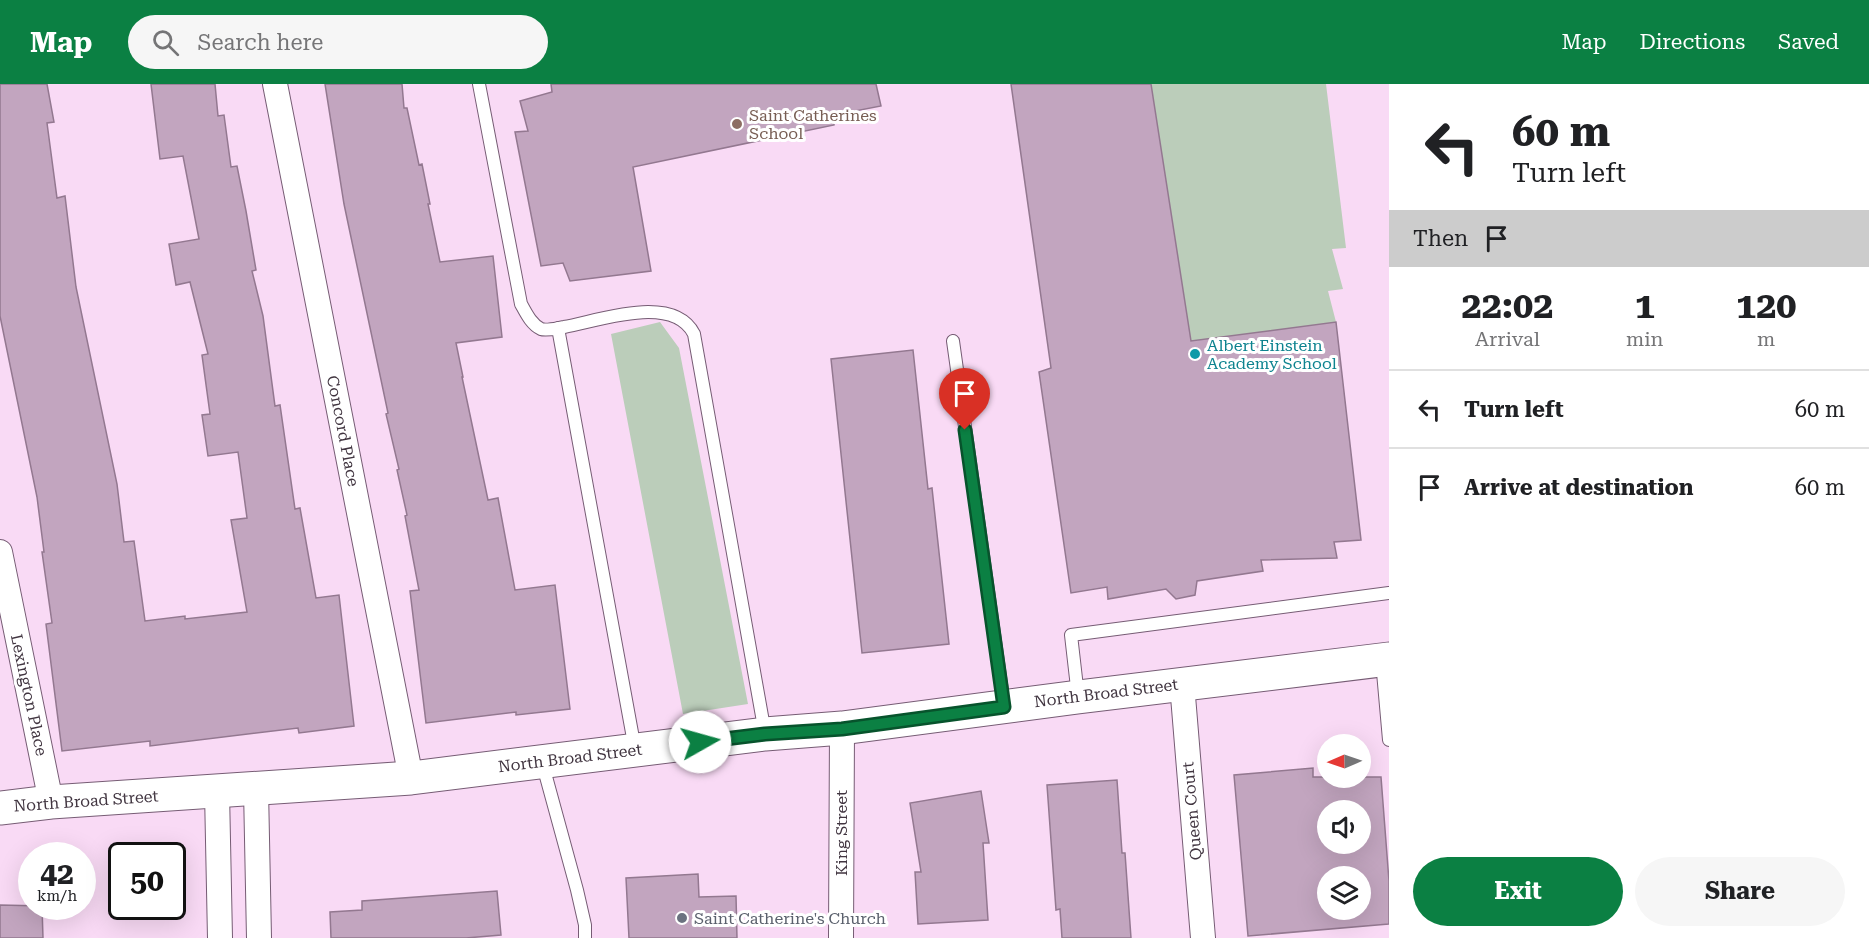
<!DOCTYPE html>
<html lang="en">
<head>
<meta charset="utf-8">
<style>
	:root { --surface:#fff; --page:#f6f6f6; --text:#202124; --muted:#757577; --line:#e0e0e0; --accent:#0b8043 }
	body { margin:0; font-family:"Roboto Serif",serif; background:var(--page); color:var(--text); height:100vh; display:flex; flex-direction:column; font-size:22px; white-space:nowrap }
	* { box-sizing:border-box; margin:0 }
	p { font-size:20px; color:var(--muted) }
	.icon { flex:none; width:33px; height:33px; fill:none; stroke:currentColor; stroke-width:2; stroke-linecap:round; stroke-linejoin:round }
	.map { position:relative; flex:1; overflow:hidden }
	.panel { display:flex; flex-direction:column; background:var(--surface); width:480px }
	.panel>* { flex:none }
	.banner { background:#fff; color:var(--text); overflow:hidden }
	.needle { width:39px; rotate:268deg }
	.fabs { position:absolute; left:1317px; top:650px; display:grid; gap:12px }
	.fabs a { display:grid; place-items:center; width:54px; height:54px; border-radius:50%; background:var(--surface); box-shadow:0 6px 24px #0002; font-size:30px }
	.speed { position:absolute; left:18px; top:758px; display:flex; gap:12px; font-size:30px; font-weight:700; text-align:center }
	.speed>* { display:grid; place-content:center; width:78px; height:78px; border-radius:50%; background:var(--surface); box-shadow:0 6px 24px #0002; line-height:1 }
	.speed small { font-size:15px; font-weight:400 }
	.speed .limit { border:3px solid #111; border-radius:9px; background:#fff; color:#111 }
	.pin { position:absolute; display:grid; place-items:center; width:51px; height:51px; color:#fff; margin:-62px -26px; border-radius:50% 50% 50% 0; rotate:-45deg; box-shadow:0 0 6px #0007 }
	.pin .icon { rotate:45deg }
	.me { position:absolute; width:66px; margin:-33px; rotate:83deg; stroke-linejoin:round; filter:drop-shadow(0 0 4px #0008) }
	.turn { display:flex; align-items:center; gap:21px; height:126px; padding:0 24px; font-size:27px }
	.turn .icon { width:78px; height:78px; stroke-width:2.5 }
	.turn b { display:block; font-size:42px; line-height:51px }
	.then { display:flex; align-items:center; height:57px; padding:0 24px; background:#0003; gap:12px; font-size:22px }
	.eta { display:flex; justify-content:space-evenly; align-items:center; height:102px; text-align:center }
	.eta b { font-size:36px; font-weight:700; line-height:42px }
	.primary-button { display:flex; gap:12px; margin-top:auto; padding:12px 24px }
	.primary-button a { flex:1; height:69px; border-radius:36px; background:var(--accent); color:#fff; font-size:24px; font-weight:700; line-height:69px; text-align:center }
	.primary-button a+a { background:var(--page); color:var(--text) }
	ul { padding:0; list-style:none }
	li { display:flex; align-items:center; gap:18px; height:78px; padding:0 24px; border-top:2px solid var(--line) }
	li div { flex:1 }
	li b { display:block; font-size:22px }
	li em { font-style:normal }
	header { display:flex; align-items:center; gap:36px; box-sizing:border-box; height:84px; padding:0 30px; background:var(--accent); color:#fff }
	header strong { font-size:28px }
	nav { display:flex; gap:33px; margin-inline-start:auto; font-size:21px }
	.search { width:420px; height:54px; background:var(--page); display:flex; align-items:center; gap:15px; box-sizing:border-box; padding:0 21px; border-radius:33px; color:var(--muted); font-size:22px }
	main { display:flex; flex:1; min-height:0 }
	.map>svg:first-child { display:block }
	.green { fill:#bbcdba }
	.building { fill:#c2a5bf; stroke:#937890; stroke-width:1.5; fill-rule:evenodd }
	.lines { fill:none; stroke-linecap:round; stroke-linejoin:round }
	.service-casing { stroke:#765c74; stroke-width:14 }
	.minor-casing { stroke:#765c74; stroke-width:26 }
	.secondary-casing { stroke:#765c74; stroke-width:35 }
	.service { stroke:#fff; stroke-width:12 }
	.minor { stroke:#fff; stroke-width:24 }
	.secondary { stroke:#fff; stroke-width:33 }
	.route-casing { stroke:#07532c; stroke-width:15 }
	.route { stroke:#0b8043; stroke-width:10 }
	.education-dot { fill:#8d6e63; stroke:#fff; stroke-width:2 }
	.culture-dot { fill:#0f9aa8; stroke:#fff; stroke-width:2 }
	.worship-dot { fill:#6b7280; stroke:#fff; stroke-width:2 }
	.labels { text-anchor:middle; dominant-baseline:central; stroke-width:6; stroke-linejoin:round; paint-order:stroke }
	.education-label { font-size:16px; fill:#785e54; stroke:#fff; text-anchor:start }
	.culture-label { font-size:16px; fill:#0d838f; stroke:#fff; text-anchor:start }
	.street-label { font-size:16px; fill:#413540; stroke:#fff }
	.worship-label { font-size:16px; fill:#5b616d; stroke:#fff; text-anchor:start }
</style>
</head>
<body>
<header>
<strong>Map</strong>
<div class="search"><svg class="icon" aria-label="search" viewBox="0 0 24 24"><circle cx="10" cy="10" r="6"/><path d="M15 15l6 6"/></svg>Search here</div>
<nav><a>Map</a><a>Directions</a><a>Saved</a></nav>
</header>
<main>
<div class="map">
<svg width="1389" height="854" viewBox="0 0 1389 854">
	<rect width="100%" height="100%" fill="#f9daf5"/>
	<path class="green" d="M 1151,0 L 1326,0 L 1346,164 L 1332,165 L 1343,205 L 1328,207 L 1336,238 L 1191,257 Z
		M 660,238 L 679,264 L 748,620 L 683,630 L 611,250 Z"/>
	<path class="building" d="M 0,0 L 47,0 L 54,38 L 47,39 L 57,114 L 65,112 L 76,203 L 117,400 L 124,458 L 134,457 L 145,537 L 185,532 L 185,535 L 247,528 L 231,436 L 247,434 L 238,368 L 208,372 L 202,331 L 210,330 L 202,271 L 208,270 L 190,198 L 176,201 L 169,160 L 199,155 L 183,72 L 160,75 L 151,0 L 215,0 L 218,32 L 224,31 L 231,83 L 237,82 L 246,127 L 256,186 L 252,187 L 263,232 L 275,322 L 280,321 L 295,425 L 300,424 L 316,514 L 339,511 L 354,642 L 299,649 L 298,644 L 150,662 L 150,657 L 62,667 L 46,540 L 52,539 L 42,468 L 44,468 L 37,413 L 0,232 Z
		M 325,0 L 402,0 L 404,24 L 407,24 L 419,81 L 422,80 L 430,120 L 428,120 L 440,178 L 493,172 L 502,253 L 456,259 L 463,293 L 462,293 L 488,416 L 498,414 L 515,506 L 555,501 L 570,625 L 516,631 L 516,628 L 426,639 L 410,507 L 419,506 L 405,432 L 407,431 L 397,386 L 399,385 L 386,330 L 388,329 L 344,120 Z
		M 551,0 L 876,0 L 881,22 L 834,31 L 834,41 L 633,83 L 651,187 L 570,197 L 563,179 L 541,182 L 515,48 L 528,47 L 520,17 L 552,8 Z
		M 1011,0 L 1151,0 L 1191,257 L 1336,238 L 1361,456 L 1334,458 L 1337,474 L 1261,476 L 1263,487 L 1197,497 L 1195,511 L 1176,515 L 1166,505 L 1108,515 L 1107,503 L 1071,509 L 1039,288 L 1051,284 Z
		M 913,266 L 928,405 L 932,404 L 949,560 L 862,569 L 831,275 Z
		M 1313,684 L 1313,693 L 1381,693 L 1389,797 L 1389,840 L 1248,852 L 1234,691 ZM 1328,726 L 1360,726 L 1360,759 L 1328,759 ZM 1328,792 L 1360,792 L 1360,825 L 1328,825 Z
		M 1117,696 L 1122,769 L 1125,769 L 1131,854 L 1062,854 L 1060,825 L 1056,826 L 1047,701 Z
		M 981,707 L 989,759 L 983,759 L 988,836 L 918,840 L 915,788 L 921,788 L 910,719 Z
		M 698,790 L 699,813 L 736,812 L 737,854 L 629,854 L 626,794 Z
		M 497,807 L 501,851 L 466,854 L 331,854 L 330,828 L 362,826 L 362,817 Z
		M 0,821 L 42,822 L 43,854 L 0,854 Z"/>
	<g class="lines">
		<g class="service-casing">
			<path id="service" d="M 479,0 L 521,220 C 526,229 531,240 541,245 C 547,247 557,244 564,243 C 599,237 673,209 694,250 L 765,649
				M 558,244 L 635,665
				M 953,257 L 1004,621
				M 1382,577 L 1389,656
				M 1078,612 L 1071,551 L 1389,509
				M 542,678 L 577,806 L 585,841 L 585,854"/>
		</g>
		<g class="minor-casing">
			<path id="minor" d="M 275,0 L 411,694
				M 0,468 L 51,718
				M 1182,600 L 1203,854
				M 256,705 L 259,854
				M 217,708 L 220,854
				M 841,854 L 842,644"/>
		</g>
		<g class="secondary-casing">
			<path id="secondary" d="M 0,724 L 51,718 L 411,694 L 765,650 L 842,644 L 1078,613 L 1389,575"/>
		</g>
		<use href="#service" class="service"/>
		<use href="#minor" class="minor"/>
		<use href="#secondary" class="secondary"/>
	</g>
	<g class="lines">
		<g class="route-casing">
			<path id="route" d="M 700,658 L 765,650 L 842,645 L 1004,623 L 965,346"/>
		</g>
		<use href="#route" class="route"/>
	</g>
	<circle class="education-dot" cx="737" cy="40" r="6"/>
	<circle class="culture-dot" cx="1195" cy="270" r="6"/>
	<circle class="worship-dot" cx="682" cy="834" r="6"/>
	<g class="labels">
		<g class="education-label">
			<text x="749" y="31">Saint Catherines<tspan x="749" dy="18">School</tspan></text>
		</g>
		<g class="culture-label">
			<text x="1207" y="261">Albert Einstein<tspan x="1207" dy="18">Academy School</tspan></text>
		</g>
		<g class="street-label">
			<text transform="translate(343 347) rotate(79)">Concord Place</text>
			<text transform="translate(1106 609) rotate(-7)">North Broad Street</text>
			<text transform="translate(29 611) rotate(78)">Lexington Place</text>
			<text transform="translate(570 674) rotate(-7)">North Broad Street</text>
			<text transform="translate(86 717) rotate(-4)">North Broad Street</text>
			<text transform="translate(1192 727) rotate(-95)">Queen Court</text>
			<text transform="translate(841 749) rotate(-90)">King Street</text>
		</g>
		<g class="worship-label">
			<text x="694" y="834">Saint Catherine's Church</text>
		</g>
	</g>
</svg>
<div class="fabs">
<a><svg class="needle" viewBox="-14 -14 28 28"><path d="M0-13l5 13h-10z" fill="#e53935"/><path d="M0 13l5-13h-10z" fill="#757577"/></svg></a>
<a><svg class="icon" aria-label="sound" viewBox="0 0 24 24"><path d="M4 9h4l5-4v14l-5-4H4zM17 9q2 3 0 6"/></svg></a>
<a><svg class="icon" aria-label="layers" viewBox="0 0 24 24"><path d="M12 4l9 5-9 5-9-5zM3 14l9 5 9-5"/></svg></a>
</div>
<div class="speed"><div>42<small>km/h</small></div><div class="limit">50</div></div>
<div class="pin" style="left:965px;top:346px;background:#d93025"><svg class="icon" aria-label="arrive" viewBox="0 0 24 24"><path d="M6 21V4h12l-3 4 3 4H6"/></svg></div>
<svg class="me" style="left:700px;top:658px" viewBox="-20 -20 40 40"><circle r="19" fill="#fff"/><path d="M0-13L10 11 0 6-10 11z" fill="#0b8043"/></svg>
</div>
<section class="panel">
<div class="banner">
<div class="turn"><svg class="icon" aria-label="left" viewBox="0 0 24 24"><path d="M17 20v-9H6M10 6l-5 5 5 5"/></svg><div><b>60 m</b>Turn left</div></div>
<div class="then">Then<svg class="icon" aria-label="arrive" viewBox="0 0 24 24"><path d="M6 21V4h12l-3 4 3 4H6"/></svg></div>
</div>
<div class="eta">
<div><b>22:02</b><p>Arrival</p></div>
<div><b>1</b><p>min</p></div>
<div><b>120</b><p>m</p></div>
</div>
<ul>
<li><svg class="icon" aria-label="left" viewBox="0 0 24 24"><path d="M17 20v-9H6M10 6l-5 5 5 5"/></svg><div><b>Turn left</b></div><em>60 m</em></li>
<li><svg class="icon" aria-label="arrive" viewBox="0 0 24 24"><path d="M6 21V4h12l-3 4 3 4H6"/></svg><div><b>Arrive at destination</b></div><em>60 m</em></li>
</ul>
<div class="primary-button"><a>Exit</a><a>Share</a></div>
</section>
</main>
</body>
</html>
